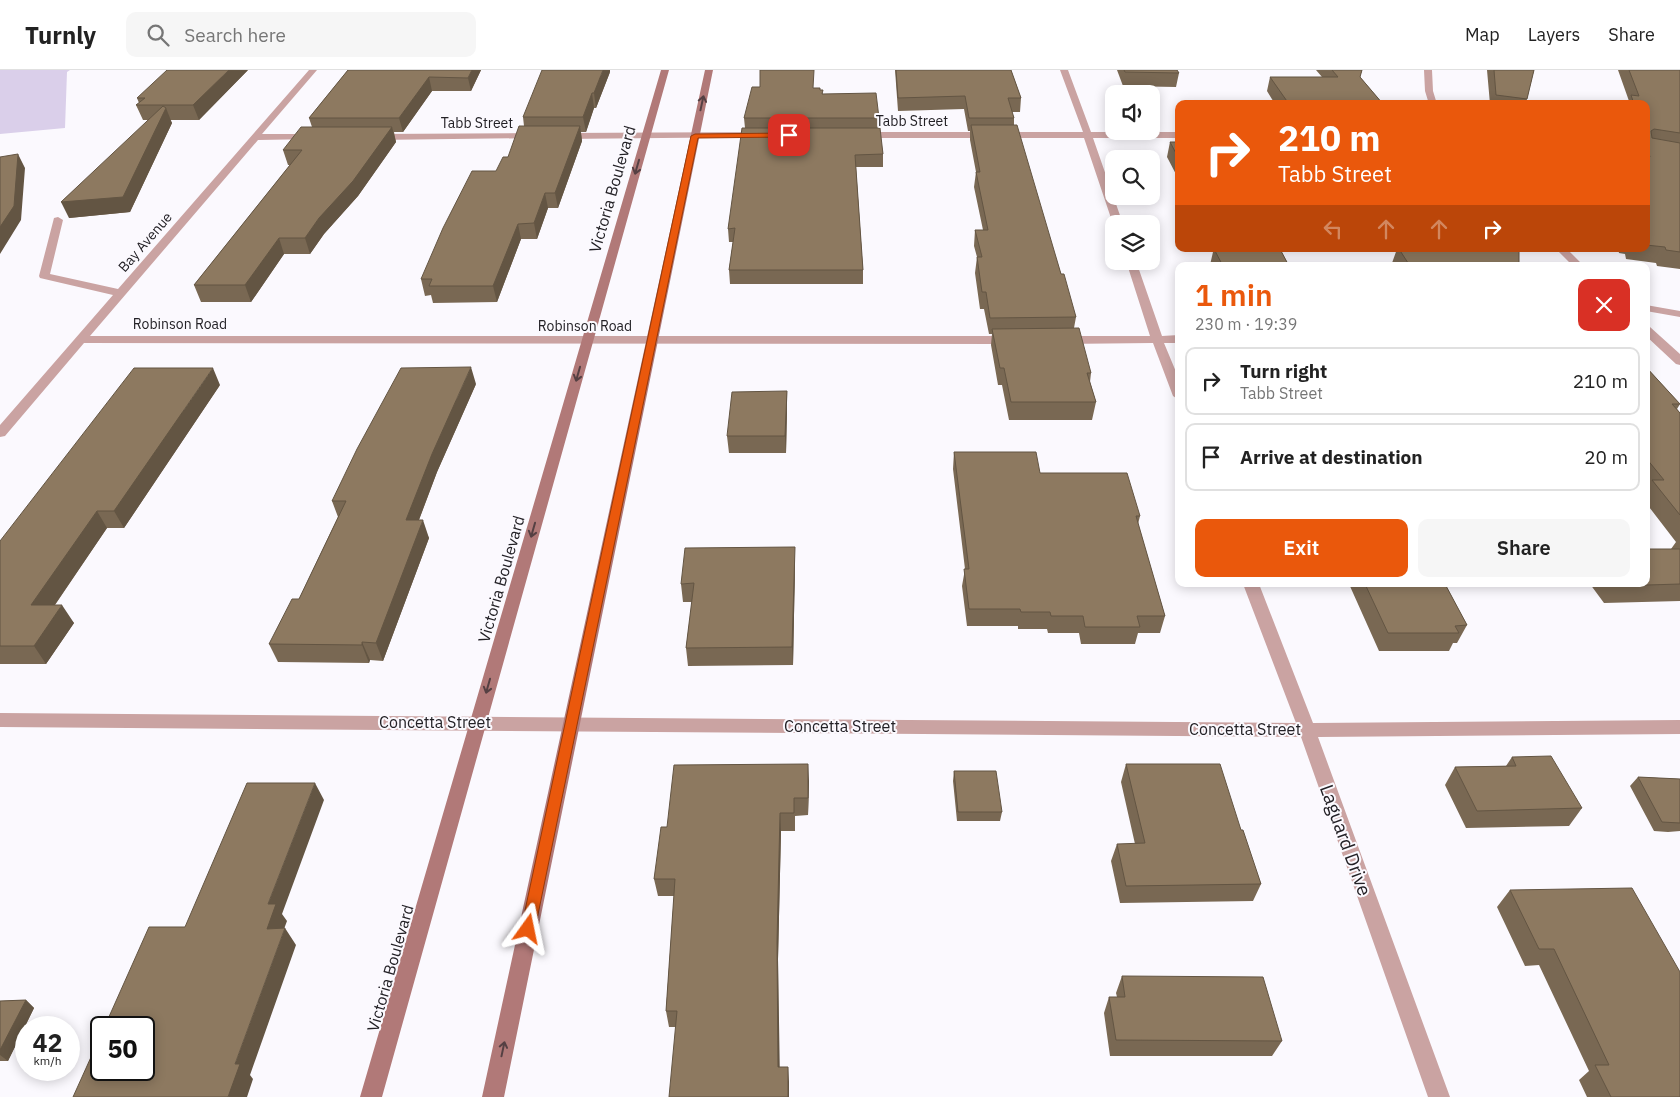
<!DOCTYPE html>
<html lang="en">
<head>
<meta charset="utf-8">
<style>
	:root { --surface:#fff; --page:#f6f6f6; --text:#222; --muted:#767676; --line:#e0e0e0; --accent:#ea580c }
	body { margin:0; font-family:"IBM Plex Sans",sans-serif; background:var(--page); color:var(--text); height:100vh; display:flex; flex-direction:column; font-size:19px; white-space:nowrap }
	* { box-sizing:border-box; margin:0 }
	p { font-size:16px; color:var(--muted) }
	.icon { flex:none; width:28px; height:28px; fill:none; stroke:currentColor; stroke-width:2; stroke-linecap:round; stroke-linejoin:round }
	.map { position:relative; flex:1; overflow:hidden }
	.panel { position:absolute; left:1175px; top:192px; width:475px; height:325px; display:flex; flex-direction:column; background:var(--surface); border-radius:10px; box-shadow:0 2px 12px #0003 }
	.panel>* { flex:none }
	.banner { position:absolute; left:1175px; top:30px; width:475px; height:152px; border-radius:10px; box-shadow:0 2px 12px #0003; background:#ea580c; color:#fff; overflow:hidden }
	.controls { position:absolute; left:1105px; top:15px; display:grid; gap:10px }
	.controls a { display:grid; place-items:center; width:55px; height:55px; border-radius:10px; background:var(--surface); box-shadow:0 2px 12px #0003; font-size:25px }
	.speed { position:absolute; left:15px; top:946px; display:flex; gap:10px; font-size:25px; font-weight:700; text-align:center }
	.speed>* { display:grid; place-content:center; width:65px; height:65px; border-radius:50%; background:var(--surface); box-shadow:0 2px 12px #0003; line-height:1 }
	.speed small { font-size:12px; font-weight:400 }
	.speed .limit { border:2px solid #111; border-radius:8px; background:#fff; color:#111 }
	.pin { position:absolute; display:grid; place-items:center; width:42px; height:42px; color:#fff; margin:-21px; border-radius:10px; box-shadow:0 2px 8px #0006 }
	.me { position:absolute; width:55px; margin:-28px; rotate:12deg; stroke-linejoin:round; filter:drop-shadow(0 0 4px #0008) }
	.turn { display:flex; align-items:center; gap:18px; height:105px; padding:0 20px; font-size:22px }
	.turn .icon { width:65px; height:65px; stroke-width:2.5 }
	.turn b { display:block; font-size:35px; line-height:42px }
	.lanes { display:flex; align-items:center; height:48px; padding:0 20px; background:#0003; justify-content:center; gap:25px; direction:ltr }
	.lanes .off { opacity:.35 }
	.round { display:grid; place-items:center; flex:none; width:52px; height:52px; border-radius:10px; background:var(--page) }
	.head { display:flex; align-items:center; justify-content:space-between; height:85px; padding:0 20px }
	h1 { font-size:30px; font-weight:600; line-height:38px; color:var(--accent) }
	.primary-button { display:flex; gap:10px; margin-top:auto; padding:10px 20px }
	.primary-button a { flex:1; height:58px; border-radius:10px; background:var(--accent); color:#fff; font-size:20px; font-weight:600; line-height:58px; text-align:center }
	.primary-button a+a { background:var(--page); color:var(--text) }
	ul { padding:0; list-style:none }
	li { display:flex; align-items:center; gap:15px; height:68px; margin:0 10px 8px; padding:0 10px; border:2px solid var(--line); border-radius:10px }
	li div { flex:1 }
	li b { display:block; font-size:19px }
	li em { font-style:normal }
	header { display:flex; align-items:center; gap:30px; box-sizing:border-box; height:70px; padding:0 25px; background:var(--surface); border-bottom:1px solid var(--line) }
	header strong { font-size:24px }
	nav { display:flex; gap:28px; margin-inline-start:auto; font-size:18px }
	.search { width:350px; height:45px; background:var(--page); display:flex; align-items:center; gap:12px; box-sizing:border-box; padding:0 18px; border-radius:10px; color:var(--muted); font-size:19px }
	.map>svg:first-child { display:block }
	.green { fill:#dacfea }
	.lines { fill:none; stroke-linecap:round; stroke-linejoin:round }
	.minor { fill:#caa3a2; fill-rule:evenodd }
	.tertiary { fill:#caa3a2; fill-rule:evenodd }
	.secondary { fill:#b17978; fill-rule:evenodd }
	.wall { fill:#796853 }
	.shaded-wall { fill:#635543 }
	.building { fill:#8d7960; stroke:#635543 }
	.oneway { stroke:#554043 }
	.route { fill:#ea580c; stroke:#983908 }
	.labels { text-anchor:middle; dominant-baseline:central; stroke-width:4; stroke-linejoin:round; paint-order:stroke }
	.far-street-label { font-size:14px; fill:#232126; stroke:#fbf9fe }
	.street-label { font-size:16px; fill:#232126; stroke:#fbf9fe }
	.near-street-label { font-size:19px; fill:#232126; stroke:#fbf9fe }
</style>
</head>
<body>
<header>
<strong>Turnly</strong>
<div class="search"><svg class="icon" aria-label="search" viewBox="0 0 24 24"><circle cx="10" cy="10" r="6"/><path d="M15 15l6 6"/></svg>Search here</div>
<nav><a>Map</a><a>Layers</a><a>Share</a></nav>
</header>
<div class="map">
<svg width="1680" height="1027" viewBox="0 0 1680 1027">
	<rect width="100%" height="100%" fill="#fbf9fe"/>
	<path class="green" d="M 0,0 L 70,0 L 67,2 L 65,58 L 0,64 Z"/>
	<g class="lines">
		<path class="minor" d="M 309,0 L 317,0 L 262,64 L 313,64 L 316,65 L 316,69 L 258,70 L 90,266 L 1012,266 L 1018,270 L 1012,274 L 84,273 L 5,366 L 0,367 L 0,355 L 113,225 L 40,208 L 39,206 L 54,148 L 58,147 L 63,150 L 50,204 L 118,219 Z
			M 1060,0 L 1068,0 L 1091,62 L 1179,62 L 1179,68 L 1093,68 L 1123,154 L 1113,154 L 1084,68 L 861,68 L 856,65 L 861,62 L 1083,62 Z
			M 761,62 L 764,63 L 764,67 L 561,69 L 556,66 L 561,63 Z
			M 536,63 L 541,66 L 539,68 L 376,70 L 371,67 L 376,64 Z
			M 1126,191 L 1136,191 L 1162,266 L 1179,265 L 1179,273 L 1164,273 L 1179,309 L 1179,330 L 1173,326 L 1153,273 L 1062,274 L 1056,270 L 1062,266 L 1150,266 Z
			M 1646,235 L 1680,241 L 1680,247 L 1646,241 Z
			M 1243,514 L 1259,514 L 1313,653 L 1680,650 L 1680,664 L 1318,667 L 1450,1027 L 1428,1027 L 1301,667 L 0,657 L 0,643 L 1296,653 Z"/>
		<path class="tertiary" d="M 1424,0 L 1432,0 L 1433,21 L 1437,34 L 1429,34 L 1425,21 Z
			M 1556,179 L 1567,179 L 1584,196 L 1573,196 Z
			M 1646,256 L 1650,257 L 1680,284 L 1680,295 L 1676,294 L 1646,266 Z"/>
		<path class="secondary" d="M 661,0 L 669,0 L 382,1027 L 360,1027 Z
			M 705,0 L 713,0 L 504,1027 L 482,1027 Z"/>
	</g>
	<path class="wall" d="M 248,0 L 199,50 L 170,50 L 172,53 L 130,142 L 69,148 L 148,50 L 143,50 L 136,35 L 139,33 L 137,28 Z
		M 348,0 L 481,0 L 471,21 L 432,21 L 403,62 L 394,62 L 396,72 L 358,126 L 324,164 L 310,184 L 284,184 L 251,232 L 201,232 L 194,215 L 290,95 L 288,95 L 283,80 L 312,57 L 309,48 Z
		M 895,0 L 1011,0 L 1021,28 L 1020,42 L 1012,42 L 1014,48 L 1014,55 L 1061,204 L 1076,247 L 1074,258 L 1091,303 L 1090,312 L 1096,332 L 1092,350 L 1009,350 L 1002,315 L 998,315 L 991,275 L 992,264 L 989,264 L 984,239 L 980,239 L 975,203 L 977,187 L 974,176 L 975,160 L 983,160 L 974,117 L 976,102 L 970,70 L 970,61 L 968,61 L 964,39 L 898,41 Z
		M 1117,0 L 1177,0 L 1179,3 L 1176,17 L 1123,16 Z
		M 1316,0 L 1362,0 L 1360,7 L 1383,34 L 1275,34 L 1267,21 L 1270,7 L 1322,7 Z
		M 1487,0 L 1534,0 L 1527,29 L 1525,34 L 1490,34 Z
		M 1618,0 L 1680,0 L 1680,199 L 1657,196 L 1656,193 L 1626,189 L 1625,184 L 1619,183 L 1618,179 L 1646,179 L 1646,34 L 1627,34 L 1629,31 Z
		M 610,2 L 596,38 L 594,38 L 586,62 L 581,62 L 582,71 L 558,138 L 548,138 L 537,169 L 521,169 L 497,232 L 433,233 L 431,225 L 425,226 L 421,209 L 508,87 L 524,56 L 523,47 Z
		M 760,17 L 813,18 L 820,20 L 823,24 L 879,48 L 879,58 L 883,84 L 883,97 L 856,97 L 863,200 L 863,214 L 730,214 L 729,200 L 733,172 L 729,172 L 728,159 L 745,58 L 744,48 Z
		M 1170,72 L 1179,72 L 1179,110 L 1167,87 Z
		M 1211,179 L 1280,179 L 1289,196 L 1210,196 L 1210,195 L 1213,182 Z
		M 1397,179 L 1484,179 L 1519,196 L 1394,196 L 1392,193 Z
		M 1646,297 L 1680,334 L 1677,339 L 1680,343 L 1680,531 L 1604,533 L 1590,514 L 1646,514 L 1676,472 L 1646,433 Z
		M 476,314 L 437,402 L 419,450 L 429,468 L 383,591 L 370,590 L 369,593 L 278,592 L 269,574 L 299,529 L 338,447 L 332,431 Z
		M 220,315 L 124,458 L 107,458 L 55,535 L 74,553 L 46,594 L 0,594 L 0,471 Z
		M 787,321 L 787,338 L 786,383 L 729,383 L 727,366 Z
		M 954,382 L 1040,403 L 1140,446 L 1138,454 L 1165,546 L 1160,563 L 1138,563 L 1135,574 L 1081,574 L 1079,563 L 1048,563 L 1047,559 L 1018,559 L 1018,556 L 967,556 L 962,516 L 965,499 L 953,399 Z
		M 795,495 L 793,595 L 688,596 L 686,578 L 692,532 L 683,532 L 681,514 Z
		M 1349,514 L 1445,514 L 1467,555 L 1457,573 L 1453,573 L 1449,581 L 1379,581 Z
		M 1512,687 L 1582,738 L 1569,756 L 1466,758 L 1445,715 L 1455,697 L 1506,696 Z
		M 1126,694 L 1241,760 L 1261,814 L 1253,831 L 1120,833 L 1111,791 L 1117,774 L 1135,774 L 1121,712 Z
		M 954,701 L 1002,742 L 1000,751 L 957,751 L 953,711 Z
		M 1638,707 L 1680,709 L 1680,761 L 1668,762 L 1654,761 L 1630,716 Z
		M 809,711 L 808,745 L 795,746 L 795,761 L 781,761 L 778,889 L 779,997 L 789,1012 L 676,957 L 669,957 L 666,941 L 674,826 L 658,826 L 654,809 L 667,757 Z
		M 1510,820 L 1680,1027 L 1587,1027 L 1579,1010 L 1589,1001 L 1539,895 L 1525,896 L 1497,837 Z
		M 1122,906 L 1282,971 L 1272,986 L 1110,986 L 1104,943 L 1109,927 L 1117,927 L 1116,923 Z
		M 26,930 L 34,938 L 8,991 L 0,991 L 0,931 Z"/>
	<path class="shaded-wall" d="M 229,0 L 248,0 L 199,50 L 193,35 Z
		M 472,0 L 481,0 L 471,21 L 468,8 Z
		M 603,0 L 610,0 L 610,2 L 596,38 L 594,23 Z
		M 429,7 L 432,21 L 403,62 L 399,48 Z
		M 592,23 L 594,38 L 586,62 L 583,47 Z
		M 166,38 L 172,53 L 130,142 L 69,148 L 61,132 Z
		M 580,56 L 582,71 L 558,138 L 555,123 Z
		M 392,57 L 396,72 L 358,126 L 324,164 L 310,184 L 305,168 L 319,148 Z
		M 18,84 L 25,98 L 21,150 L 0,184 L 0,157 Z
		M 545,123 L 548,138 L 537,169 L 534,153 Z
		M 518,154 L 521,169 L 497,232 L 493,216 Z
		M 279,168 L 284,184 L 251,232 L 245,215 Z
		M 471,297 L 476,314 L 437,402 L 412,468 L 406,450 L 432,384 Z
		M 213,298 L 220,315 L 124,458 L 114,441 Z
		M 787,321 L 787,338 L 786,383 L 785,366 Z
		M 97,441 L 107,458 L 43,552 L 31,535 Z
		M 423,450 L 429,468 L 383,591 L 376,573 Z
		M 795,477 L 795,495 L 793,595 L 792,577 Z
		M 62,535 L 74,553 L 46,594 L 34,576 Z
		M 362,572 L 370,590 L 369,593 L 362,575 Z
		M 808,694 L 809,711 L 808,745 Z
		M 315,713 L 324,730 L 282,844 L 287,851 L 278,875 L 267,859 L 268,834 Z
		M 780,743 L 781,761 L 778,889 L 780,1013 L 778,997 L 777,872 Z
		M 285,858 L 296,875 L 250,1005 L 253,1009 L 247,1027 L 228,1027 L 235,994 Z
		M 26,930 L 34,938 L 8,991 L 0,985 L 0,980 Z
		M 788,997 L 789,1012 L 789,1027 L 788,1027 Z"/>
	<path class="building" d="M 167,0 L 229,0 L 193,35 L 136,35 L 145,28 L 137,28 Z
		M 348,0 L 472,0 L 468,8 L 429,7 L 399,48 L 309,48 Z
		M 542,0 L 603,0 L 594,23 L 592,23 L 583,47 L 523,47 Z
		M 760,0 L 814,0 L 813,18 L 820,18 L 820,20 L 823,20 L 822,24 L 876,23 L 879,48 L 744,48 L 752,17 L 760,17 Z
		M 896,0 L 1011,0 L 1021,28 L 1008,28 L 1014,48 L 969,48 L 965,26 L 898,28 Z
		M 1124,0 L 1177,0 L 1179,3 L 1125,2 Z
		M 1332,0 L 1362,0 L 1360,7 L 1383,34 L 1289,34 L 1270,7 L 1338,7 Z
		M 1494,0 L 1534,0 L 1527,29 L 1496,25 Z
		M 1629,0 L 1680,0 L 1680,63 L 1654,59 L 1651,61 L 1652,68 L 1680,73 L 1680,182 L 1666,180 L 1665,177 L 1646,175 L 1646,86 L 1650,87 L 1646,74 L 1646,34 L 1634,34 L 1631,25 L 1639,26 Z
		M 163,36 L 166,38 L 123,127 L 61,132 Z
		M 971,55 L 1017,55 L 1061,204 L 1064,204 L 1076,247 L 990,248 L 986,222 L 982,222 L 977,187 L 982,187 L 975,160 L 988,160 L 976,102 L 980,102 Z
		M 519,56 L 580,56 L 555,123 L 545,123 L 534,153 L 518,154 L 493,216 L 429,216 L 432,209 L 421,209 L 443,158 L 472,101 L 496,101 L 503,87 L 508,87 Z
		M 301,57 L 392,57 L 353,111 L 319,148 L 305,168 L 279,168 L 245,215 L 194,215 L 302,80 L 283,80 Z
		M 742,58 L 880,58 L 883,84 L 855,85 L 863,200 L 729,200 L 735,158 L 728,159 Z
		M 1170,72 L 1179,72 L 1179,89 Z
		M 18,84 L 14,136 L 0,157 L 0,87 Z
		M 1214,179 L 1280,179 L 1289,196 L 1223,196 Z
		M 1399,179 L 1484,179 L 1519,180 L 1519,196 L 1410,196 Z
		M 1079,258 L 1091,303 L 1087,303 L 1096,332 L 1011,332 L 1004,298 L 1000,298 L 992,259 Z
		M 471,297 L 432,384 L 406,450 L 423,450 L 376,573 L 362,572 L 362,575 L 269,574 L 292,529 L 299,529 L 346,431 L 332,431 L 357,379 L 401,298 Z
		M 1646,297 L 1680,334 L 1672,334 L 1680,343 L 1680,445 L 1652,410 L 1664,410 L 1646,388 Z
		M 134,298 L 213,298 L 114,441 L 97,441 L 31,535 L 62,535 L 34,576 L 0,576 L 0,471 Z
		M 787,321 L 785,366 L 727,366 L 732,322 Z
		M 954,382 L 1036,382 L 1040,403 L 1127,403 L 1140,446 L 1136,446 L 1165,546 L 1137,546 L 1140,557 L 1085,557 L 1083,546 L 1051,546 L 1050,542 L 1021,542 L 1020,539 L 969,539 L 964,499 L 969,499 Z
		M 795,477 L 792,577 L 686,578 L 694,513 L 681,514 L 685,478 Z
		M 1646,479 L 1680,479 L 1680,514 L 1615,516 L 1613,514 L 1646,514 Z
		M 1365,514 L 1445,514 L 1467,555 L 1455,556 L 1459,563 L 1388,563 Z
		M 1551,686 L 1582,738 L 1477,741 L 1455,697 L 1516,696 L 1512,687 Z
		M 808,694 L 808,728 L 794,728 L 794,743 L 780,743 L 777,872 L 778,997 L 788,997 L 788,1027 L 669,1027 L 677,941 L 666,941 L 675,809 L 654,809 L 661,757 L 667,757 L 674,695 Z
		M 1126,694 L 1220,694 L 1241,760 L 1243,760 L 1261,814 L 1126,816 L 1117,774 L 1145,773 Z
		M 954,701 L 996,701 L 1002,742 L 958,742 Z
		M 1638,707 L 1680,709 L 1680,753 L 1662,752 Z
		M 247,713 L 315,713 L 268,834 L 276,834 L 267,859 L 285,858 L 235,994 L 240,994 L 228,1027 L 73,1027 L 101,965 L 101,1000 L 144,1000 L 144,958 L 104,958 L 149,857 L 185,857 Z
		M 1632,818 L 1680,902 L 1680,1027 L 1611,1027 L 1595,995 L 1609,995 L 1554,879 L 1539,879 L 1510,820 Z
		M 1122,906 L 1263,907 L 1282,971 L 1116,970 L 1109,927 L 1125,927 Z
		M 26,930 L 0,980 L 0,931 Z"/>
	<defs><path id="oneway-shaft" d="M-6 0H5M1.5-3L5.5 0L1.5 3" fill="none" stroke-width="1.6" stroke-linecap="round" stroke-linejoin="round" transform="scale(1.25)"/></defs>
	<g class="oneway">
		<use href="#oneway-shaft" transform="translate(702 33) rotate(-78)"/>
		<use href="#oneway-shaft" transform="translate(637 97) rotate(106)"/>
		<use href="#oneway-shaft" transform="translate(578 304) rotate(106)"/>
		<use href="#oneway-shaft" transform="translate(533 460) rotate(106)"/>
		<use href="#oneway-shaft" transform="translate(488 616) rotate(106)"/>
		<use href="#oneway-shaft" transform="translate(503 979) rotate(-78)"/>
	</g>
	<path class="route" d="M 789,63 L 792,65 L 791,67 L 698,68 L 535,859 L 533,864 L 528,866 L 523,864 L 521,859 L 691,66 L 695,64 Z"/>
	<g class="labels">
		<g class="far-street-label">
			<text x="912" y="51">Tabb Street</text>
			<text x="477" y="53">Tabb Street</text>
			<text transform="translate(145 172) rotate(-49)">Bay Avenue</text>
			<text x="180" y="254">Robinson Road</text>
			<text x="585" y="256">Robinson Road</text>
		</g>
		<g class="street-label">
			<text transform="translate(612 119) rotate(-74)">Victoria Boulevard</text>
			<text transform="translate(501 509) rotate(-74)">Victoria Boulevard</text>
			<text x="435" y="652">Concetta Street</text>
			<text x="840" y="656">Concetta Street</text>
			<text x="1245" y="659">Concetta Street</text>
			<text transform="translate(390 898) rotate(-74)">Victoria Boulevard</text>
		</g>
		<g class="near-street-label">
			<text transform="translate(1346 770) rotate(70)">Laguard Drive</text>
		</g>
	</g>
</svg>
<div class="controls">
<a><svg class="icon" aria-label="sound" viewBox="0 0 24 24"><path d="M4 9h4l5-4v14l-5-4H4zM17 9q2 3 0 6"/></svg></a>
<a><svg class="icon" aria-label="search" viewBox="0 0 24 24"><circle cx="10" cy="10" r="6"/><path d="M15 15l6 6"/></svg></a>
<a><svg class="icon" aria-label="layers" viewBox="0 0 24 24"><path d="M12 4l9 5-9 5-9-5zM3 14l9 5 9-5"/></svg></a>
</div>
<div class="speed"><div>42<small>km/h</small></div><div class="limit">50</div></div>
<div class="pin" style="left:789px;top:65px;background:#d93025"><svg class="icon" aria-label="arrive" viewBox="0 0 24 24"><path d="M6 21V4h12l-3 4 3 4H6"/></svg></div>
<svg class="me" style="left:528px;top:859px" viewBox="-20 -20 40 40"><path d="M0-17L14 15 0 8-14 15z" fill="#ea580c" stroke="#fff" stroke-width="4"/></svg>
<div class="banner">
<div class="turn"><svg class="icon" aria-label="right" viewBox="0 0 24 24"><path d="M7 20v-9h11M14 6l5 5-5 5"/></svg><div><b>210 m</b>Tabb Street</div></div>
<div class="lanes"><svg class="icon off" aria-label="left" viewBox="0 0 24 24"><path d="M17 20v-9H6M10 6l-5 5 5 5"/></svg><svg class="icon off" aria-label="ahead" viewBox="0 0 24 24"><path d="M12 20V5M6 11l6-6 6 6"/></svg><svg class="icon off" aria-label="ahead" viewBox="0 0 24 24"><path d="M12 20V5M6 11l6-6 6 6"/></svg><svg class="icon" aria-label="right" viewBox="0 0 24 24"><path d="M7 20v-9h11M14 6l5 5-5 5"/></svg></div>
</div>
<section class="panel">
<div class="head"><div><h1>1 min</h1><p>230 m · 19:39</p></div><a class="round" style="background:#d93025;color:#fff"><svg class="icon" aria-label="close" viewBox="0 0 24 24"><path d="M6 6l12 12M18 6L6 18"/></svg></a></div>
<ul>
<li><svg class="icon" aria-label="right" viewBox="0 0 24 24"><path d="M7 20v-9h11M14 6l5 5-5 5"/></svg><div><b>Turn right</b><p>Tabb Street</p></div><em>210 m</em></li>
<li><svg class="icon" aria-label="arrive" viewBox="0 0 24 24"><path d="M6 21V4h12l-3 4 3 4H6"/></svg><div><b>Arrive at destination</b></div><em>20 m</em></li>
</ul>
<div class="primary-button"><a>Exit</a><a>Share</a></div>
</section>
</div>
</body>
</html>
